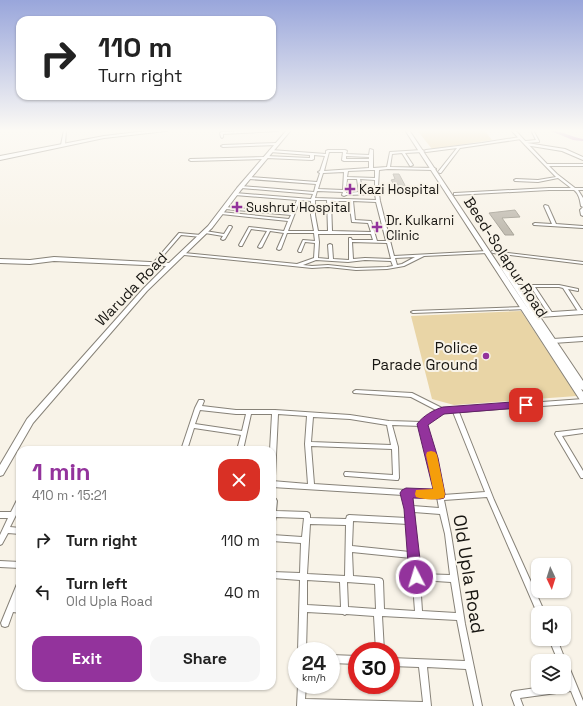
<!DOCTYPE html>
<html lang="en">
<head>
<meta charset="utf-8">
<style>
	:root { --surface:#fff; --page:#f6f6f6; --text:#222; --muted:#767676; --accent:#93339c }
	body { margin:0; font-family:"Space Grotesk",sans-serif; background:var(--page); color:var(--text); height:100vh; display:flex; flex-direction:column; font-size:15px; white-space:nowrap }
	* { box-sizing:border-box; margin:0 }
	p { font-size:13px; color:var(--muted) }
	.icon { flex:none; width:22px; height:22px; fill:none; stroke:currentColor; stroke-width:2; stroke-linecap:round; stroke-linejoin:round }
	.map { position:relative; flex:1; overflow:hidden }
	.sheet { position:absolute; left:16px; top:446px; width:260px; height:244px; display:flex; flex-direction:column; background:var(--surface); border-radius:12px; box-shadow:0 1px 3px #0004 }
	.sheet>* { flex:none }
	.guide { position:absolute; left:16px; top:16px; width:260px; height:84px; border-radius:12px; box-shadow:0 1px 3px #0004; background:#fff; color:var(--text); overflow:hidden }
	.needle { width:26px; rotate:176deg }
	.tools { position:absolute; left:531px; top:558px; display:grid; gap:8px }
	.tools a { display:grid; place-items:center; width:40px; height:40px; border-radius:8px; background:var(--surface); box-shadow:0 1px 3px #0004; font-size:20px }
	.speed { position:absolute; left:288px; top:642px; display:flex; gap:8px; font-size:20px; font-weight:700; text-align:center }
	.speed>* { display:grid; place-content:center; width:52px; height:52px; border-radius:50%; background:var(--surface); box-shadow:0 1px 3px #0004; line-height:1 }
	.speed small { font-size:10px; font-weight:400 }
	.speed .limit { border:6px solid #d22; background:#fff; color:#111 }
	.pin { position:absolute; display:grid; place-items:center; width:34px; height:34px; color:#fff; margin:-17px; border-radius:8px; box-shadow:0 2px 6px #0006 }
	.me { position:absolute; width:44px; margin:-22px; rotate:355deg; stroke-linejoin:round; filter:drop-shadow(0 0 3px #0008) }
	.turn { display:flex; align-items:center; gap:14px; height:84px; padding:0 16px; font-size:18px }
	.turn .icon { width:52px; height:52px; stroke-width:2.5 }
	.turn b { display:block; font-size:28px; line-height:34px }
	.round { display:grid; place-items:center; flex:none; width:42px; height:42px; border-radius:12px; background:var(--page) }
	.head { display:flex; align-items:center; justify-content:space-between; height:68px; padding:0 16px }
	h1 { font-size:24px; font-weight:800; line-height:30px; color:var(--accent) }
	.primary-button { display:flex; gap:8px; margin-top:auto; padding:8px 16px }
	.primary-button a { flex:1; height:46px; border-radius:12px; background:var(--accent); color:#fff; font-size:16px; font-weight:800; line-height:46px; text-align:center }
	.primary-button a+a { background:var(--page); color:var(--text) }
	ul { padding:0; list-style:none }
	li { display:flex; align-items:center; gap:12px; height:52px; padding:0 16px }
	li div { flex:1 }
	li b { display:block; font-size:15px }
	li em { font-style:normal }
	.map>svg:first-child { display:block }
	.green { fill:#e9d5a6 }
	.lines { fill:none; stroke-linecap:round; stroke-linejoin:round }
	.river { fill:#c492c8; fill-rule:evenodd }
	.building { fill:#c3beb3; stroke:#a8a499 }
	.street-casing { stroke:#878278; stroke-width:2 }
	.secondary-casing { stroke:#878278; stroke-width:2 }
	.primary-casing { stroke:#878278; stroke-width:2 }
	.street { fill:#fff; fill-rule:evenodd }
	.secondary { fill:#fff; fill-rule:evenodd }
	.primary { fill:#fff; fill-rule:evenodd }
	.route { fill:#93339c; stroke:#602165 }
	.slow { fill:#f59e0b }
	.poi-dot { fill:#93339c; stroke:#f8f3e8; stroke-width:1.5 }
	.labels { text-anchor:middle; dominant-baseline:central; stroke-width:4; stroke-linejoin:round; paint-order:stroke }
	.far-poi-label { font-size:13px; fill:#171511; stroke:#f8f3e8; text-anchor:start }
	.street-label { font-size:15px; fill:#171511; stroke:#f8f3e8 }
	.poi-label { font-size:15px; fill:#171511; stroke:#f8f3e8; text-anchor:end }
	.near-street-label { font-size:18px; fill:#171511; stroke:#f8f3e8 }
</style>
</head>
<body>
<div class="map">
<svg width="583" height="706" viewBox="0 0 583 706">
	<rect width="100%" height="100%" fill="#f8f3e8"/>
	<path class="green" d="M 417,130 L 484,130 L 492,140 L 432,149 Z
		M 521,311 L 577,396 L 454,405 L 432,399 L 411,316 Z"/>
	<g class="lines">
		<path class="river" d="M 548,130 C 560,130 571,137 583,139 L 583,141 L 573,140 Z"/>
	</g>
	<path class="building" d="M 393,174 L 399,174 L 407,189 L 400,189 L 397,183 L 393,183 L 391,180 L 395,179 Z
		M 515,210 L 520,217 L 502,218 L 514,235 L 505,235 L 489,213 Z"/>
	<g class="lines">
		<g class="street-casing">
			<path id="street" d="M 64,130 L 66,130 L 65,145 L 63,146 L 61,145 Z
				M 263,130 L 279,130 L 278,131 L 223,134 L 223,137 L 222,138 L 221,137 L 220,133 L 221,132 Z
				M 531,130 L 533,130 L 539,141 L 539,142 L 525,143 L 525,141 L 526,141 L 536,140 Z
				M 520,137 L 521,138 L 521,139 L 460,148 L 441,173 L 440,173 L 438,172 L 457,148 L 426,152 L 424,151 L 426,150 L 482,143 Z
				M 277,143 L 279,144 L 278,145 L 223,147 L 221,146 L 223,145 Z
				M 525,143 L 527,143 L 547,164 L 583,164 L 583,166 L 549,166 L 557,174 L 575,188 L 583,188 L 583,190 L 578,190 L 583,198 L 583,216 L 581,215 L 580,210 L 583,207 L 581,206 C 580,200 579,194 574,190 L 549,190 L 454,195 L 454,193 L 455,193 L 549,188 L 571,188 L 558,178 L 538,182 L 515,181 L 514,180 L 516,179 L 538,180 L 556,177 L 525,145 Z
				M 370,149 L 373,150 L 373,168 L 387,167 L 390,152 L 422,150 L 424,151 L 423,152 L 405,153 L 413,165 L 411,166 L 410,166 L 402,153 L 392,154 L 390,167 L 434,168 L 436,169 L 434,170 L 388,169 L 379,170 L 378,187 L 380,201 L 394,256 L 487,251 L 489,252 L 488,253 L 424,256 L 404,266 L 387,269 L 356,270 L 328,267 L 312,268 L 184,255 L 182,254 L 184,253 L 297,264 L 314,258 L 315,243 L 305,242 L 301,252 L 299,252 L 298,251 L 303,240 L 315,241 L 314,233 L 287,233 L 281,249 L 279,250 L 277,249 L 284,233 L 270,231 L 262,247 L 260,248 L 258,247 L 267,231 L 251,229 L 242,246 L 240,246 L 239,245 L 249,227 L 284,231 L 288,221 L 221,214 L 219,213 L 221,212 L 289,219 L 291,215 L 225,209 L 223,208 L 225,207 L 292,213 L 297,200 L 235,195 L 233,194 L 235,193 L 311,199 L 313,194 L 241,188 L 239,187 L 241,186 L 314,192 L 316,184 L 249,179 L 247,178 L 249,177 L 317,182 L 320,173 L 318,172 L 320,171 L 325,156 L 314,155 L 314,159 L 312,160 L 267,158 L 265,159 L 191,161 L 189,160 L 190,159 L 264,157 L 266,156 L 310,158 L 310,155 L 270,152 L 269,151 L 271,150 L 326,154 L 326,151 L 328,150 L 345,150 L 347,151 L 346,154 L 369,155 ZM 329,152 L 343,152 L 342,160 L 344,161 L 369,161 L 369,168 L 324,171 ZM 346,156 L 369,157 L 369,159 L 346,159 ZM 371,170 L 375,170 L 375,178 L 347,177 L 348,171 ZM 344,172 L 343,190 L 318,189 L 323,173 ZM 347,179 L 357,179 L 359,192 L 346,193 L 347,191 L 346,190 ZM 360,179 L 375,180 L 375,192 L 363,192 ZM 317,191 L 343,192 L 342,195 L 344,196 L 346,195 L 375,194 L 376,200 L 315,198 ZM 300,200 L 311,201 L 311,215 L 314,231 L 288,231 ZM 315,200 L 327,200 L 328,231 L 318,231 L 315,215 ZM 331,201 L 349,201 L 352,222 L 368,223 L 371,232 L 332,231 ZM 353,201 L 376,202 L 386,241 L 377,241 L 371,221 L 355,220 ZM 318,234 L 371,234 L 373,240 L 352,240 L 351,238 L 349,238 L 349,260 L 333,259 L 332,245 L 330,244 L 328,245 L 329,259 L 318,258 L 319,242 ZM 352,242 L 387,243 L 391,259 L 365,258 L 353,259 ZM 415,257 L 402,264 L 397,265 L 395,258 ZM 316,260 L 348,262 L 365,260 L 391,261 L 393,266 L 387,267 L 356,268 L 328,265 L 312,266 L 303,265 Z
				M 545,205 L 548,206 L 556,224 L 583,226 L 583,228 L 534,225 L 533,224 L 535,223 L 552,224 L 544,206 Z
				M 229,226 L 231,226 L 232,227 L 225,239 L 223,240 L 221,239 L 223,236 L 205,233 L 203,232 L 205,231 L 224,234 Z
				M 179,233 L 201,235 L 203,236 L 201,237 L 181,235 L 156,264 L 154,264 L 154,262 Z
				M 492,251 L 583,262 L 583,264 L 493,253 L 491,252 Z
				M 514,285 L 559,285 L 578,289 L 578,291 L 568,289 L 583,312 L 581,313 L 579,313 L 563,288 L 559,287 L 535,287 L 553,314 L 551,315 L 549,315 L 531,287 L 516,287 L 514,286 Z
				M 524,307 L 526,308 L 526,309 L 413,313 L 411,312 L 413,311 Z
				M 583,337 L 583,341 L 553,343 L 551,341 L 553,339 Z
				M 356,390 L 412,393 L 444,409 L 583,399 L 583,403 L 459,412 L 494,500 L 545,613 L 538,613 L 538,615 L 487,497 L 444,500 L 451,534 L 465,624 L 482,706 L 474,706 L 466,669 L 427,667 L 431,706 L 297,706 L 298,685 L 306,685 L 305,699 L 423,702 L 419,667 L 391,666 L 391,658 L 465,661 L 457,620 L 382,616 L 384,651 L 376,651 L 374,616 L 346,614 L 345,615 L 343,614 L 307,612 L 306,651 L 298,651 L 300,580 L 272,578 L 272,572 L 300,573 L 301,543 L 272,541 L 272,535 L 302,537 L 304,518 L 276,517 L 274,525 L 272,526 L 272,499 L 274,498 L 276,499 L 277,501 L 276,511 L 307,512 L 309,513 L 310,515 L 310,518 L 346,519 L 347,516 L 349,515 L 407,518 L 407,509 L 403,495 L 272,487 L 272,481 L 308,484 L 305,444 L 307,416 L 278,414 L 275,476 L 274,478 L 272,478 L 272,450 L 270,450 L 272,414 L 251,414 L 243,450 L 237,450 L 241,435 L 194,428 L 187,450 L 181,450 L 195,408 L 199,400 L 203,400 L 204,401 L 202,406 L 236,410 L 275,410 L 350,415 L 389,421 L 422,422 L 434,413 L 438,411 L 411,397 L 354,393 L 353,392 L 354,391 ZM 200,410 L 236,414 L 246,414 L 242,431 L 195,424 ZM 453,412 L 485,492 L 443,495 L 435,458 L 426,425 C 437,416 439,413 453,412 ZM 313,417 L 350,419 L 387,425 L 391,445 L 311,442 ZM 392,425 L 421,426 L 429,458 L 436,492 L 314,484 L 311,446 L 392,449 L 393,475 L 347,472 L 345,472 L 344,474 L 345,476 L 347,476 L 396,480 L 398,480 L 399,478 L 398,447 ZM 410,496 L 437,497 L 439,508 L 413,506 ZM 414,512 L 440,514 L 445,534 L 450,575 L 419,574 ZM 353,521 L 408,524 L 410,552 L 352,546 ZM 310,524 L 346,525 L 345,576 L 307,574 ZM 352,552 L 411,558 L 415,611 L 384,609 L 383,581 L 382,579 L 379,578 L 353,576 ZM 307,580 L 340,582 L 341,607 L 307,605 ZM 420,580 L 451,582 L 456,613 L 422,611 ZM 347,582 L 375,584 L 376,609 L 348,607 Z
				M 583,429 L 583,433 L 562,436 L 583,471 L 583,478 L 581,478 L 555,434 L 556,432 L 558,432 Z
				M 20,497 L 20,507 L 10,527 L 20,528 L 20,534 L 8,533 L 2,544 L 0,545 L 0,535 L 8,518 L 0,518 L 0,512 L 11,512 L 18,498 Z
				M 0,561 L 20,562 L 20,568 L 0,567 Z
				M 20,583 L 20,595 L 16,605 L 20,605 L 20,613 L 13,612 L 8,626 L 5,627 L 2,626 L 1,623 L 17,584 Z
				M 549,639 L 557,639 L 566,662 L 567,662 L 583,701 L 583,706 L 577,706 L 571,691 L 520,698 L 523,706 L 515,706 L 511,695 L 512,692 L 515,691 L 543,687 L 564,687 L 564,684 L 568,684 L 564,675 L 564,661 L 558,661 Z
				M 331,655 L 357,656 L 357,664 L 331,663 Z"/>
		</g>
		<g class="secondary-casing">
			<path id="secondary" d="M 287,130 L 291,130 L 241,190 L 212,228 L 147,291 L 33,423 L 3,475 L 0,476 L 0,465 L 27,419 L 143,289 L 166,266 L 54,261 L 30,264 L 0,263 L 0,259 L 30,260 L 54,257 L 169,263 L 208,226 L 237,188 Z
				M 405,130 L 409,130 L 532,315 L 501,268 L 502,267 L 506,267 L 537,313 L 583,310 L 583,314 L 540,317 L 583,381 L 583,390 L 581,389 L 583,392 L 583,401 L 580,400 Z
				M 511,130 L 515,130 L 527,143 L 565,149 L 583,157 L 583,160 L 562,151 L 525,145 Z"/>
		</g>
		<g class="primary-casing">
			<path id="primary" d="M 155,130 L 168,130 L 166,131 L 104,138 L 0,160 L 0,156 L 104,136 Z"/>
		</g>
		<use href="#street" class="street"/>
		<use href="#secondary" class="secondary"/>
		<use href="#primary" class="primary"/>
	</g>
	<linearGradient id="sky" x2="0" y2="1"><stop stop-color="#99a6db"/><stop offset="0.57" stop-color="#fcfaf5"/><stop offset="1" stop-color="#fcfaf5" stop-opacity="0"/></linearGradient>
	<rect width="583" height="229" fill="url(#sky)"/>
	<path class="route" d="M 526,401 L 531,405 L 530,407 L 444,414 L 428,425 L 438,458 L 445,494 L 444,498 L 440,499 L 413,498 L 422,577 L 420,581 L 416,583 L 411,581 L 409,577 L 404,509 L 400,493 L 402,490 L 406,488 L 433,489 L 417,424 C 423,416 433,410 443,407 Z"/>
	<path class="slow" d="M 431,451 L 435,452 L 437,455 L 445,494 L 444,498 C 436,500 424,500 416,497 L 415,494 L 416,490 L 433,489 L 426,455 L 427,452 Z"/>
	<g class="poi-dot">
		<path d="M348 183h4v4h4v4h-4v4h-4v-4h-4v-4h4z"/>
		<path d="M235 201h4v4h4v4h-4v4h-4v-4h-4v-4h4z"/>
		<path d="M375 221h4v4h4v4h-4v4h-4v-4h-4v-4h4z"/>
		<circle cx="486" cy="356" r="4"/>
	</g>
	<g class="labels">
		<g class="far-poi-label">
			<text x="359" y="189">Kazi Hospital</text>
			<text x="246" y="207">Sushrut Hospital</text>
			<text x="386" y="220">Dr. Kulkarni<tspan x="386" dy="15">Clinic</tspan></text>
		</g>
		<g class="street-label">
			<text transform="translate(506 257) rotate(57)">Beed-Solapur Road</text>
			<text transform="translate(131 289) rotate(-46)">Waruda Road</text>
		</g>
		<g class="poi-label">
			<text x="478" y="347">Police<tspan x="478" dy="17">Parade Ground</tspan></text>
		</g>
		<g class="near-street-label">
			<text transform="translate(469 574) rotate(81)">Old Upla Road</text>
		</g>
	</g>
</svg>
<div class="tools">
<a><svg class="needle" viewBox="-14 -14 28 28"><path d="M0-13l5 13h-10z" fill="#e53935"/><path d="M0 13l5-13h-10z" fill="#767676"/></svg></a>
<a><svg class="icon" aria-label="sound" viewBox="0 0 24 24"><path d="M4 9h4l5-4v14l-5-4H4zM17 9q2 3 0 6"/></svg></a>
<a><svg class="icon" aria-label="layers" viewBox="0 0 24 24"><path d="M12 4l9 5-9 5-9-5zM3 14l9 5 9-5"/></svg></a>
</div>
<div class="speed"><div>24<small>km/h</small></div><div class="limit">30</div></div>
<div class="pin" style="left:526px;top:405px;background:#d93025"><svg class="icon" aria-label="arrive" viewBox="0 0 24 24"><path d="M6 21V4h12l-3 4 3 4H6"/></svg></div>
<svg class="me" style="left:416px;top:577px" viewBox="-20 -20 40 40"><circle r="17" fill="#93339c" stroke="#fff" stroke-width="3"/><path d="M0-11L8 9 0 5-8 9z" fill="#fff"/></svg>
<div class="guide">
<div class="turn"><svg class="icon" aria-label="right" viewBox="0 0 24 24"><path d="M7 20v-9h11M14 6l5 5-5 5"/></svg><div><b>110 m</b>Turn right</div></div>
</div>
<section class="sheet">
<div class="head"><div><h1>1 min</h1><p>410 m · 15:21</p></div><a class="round" style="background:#d93025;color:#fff"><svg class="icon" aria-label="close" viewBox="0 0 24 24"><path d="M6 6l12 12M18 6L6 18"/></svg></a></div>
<ul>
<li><svg class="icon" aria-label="right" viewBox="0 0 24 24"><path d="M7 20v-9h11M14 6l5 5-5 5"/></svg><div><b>Turn right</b></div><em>110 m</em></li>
<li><svg class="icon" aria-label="left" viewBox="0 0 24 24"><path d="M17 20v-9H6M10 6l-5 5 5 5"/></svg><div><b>Turn left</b><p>Old Upla Road</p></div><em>40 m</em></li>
</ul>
<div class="primary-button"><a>Exit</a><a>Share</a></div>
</section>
</div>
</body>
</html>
